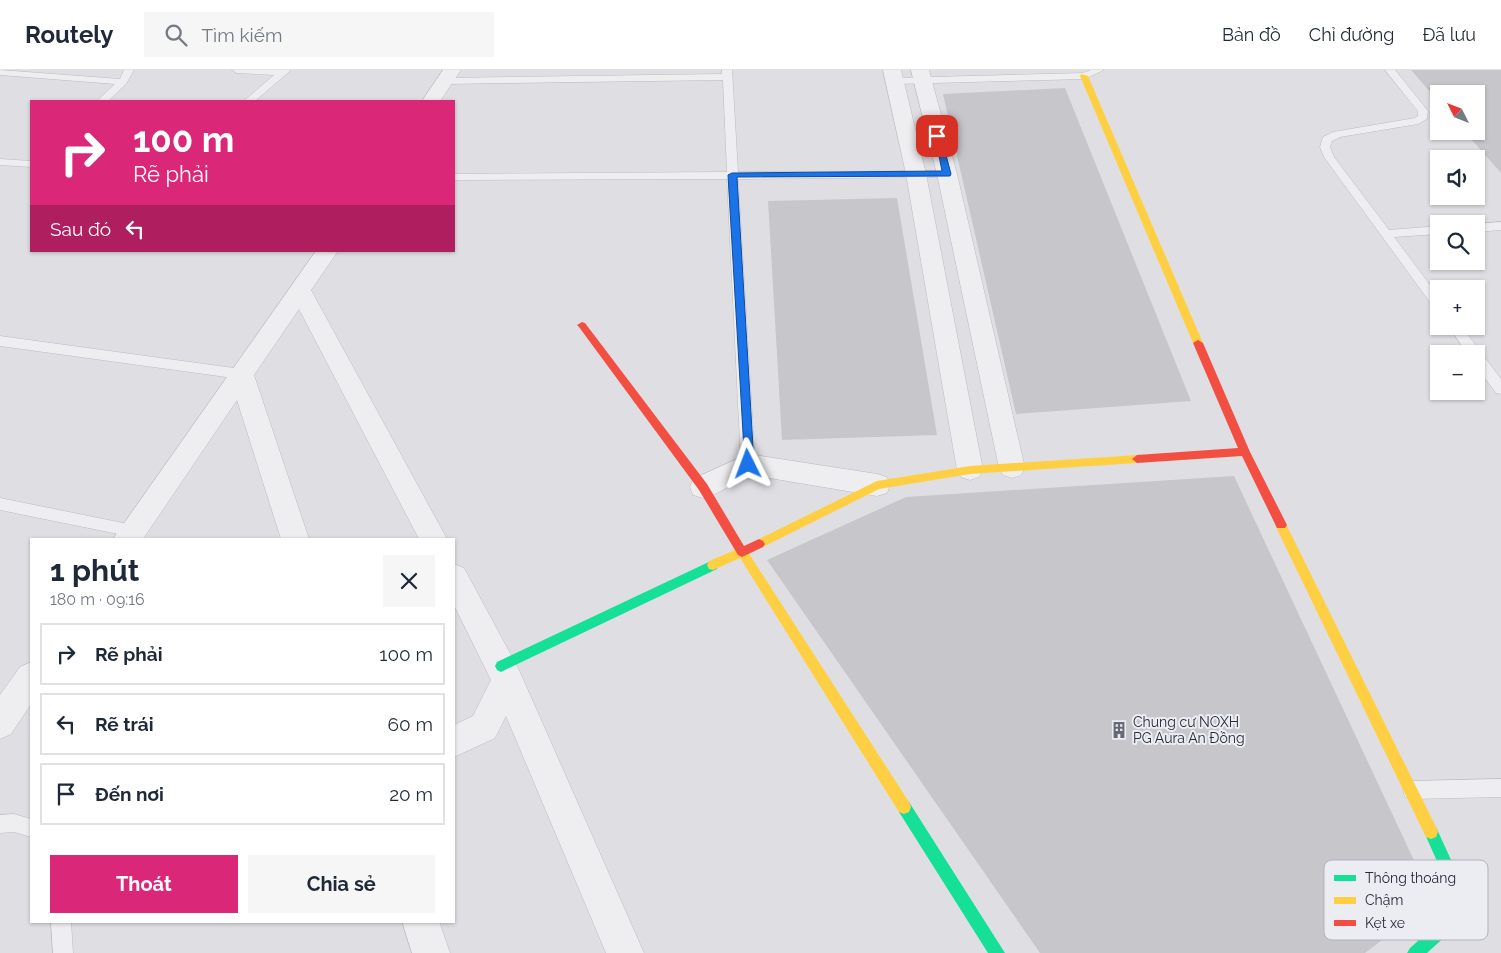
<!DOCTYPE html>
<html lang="vi">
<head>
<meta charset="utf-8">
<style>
	:root { --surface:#fff; --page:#f6f6f7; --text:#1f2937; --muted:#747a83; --line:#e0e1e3; --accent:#db2777 }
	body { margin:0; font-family:Raleway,sans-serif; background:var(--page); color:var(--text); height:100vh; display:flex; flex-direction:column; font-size:19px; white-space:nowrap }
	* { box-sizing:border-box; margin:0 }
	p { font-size:16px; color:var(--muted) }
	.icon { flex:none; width:28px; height:28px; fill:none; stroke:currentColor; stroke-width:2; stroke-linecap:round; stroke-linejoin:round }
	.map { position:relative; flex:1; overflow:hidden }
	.drawer { position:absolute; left:30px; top:468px; width:425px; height:385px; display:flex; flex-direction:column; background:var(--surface); border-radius:0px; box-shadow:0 1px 4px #0004 }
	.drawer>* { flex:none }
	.guide { position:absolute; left:30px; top:30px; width:425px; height:152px; border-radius:0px; box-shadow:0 1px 4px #0004; background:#db2777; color:#fff; overflow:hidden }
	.needle { width:32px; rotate:312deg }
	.buttons { position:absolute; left:1430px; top:15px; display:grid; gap:10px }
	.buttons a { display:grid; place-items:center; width:55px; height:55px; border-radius:0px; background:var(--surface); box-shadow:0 1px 4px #0004; font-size:25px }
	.pin { position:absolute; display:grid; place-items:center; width:42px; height:42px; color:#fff; margin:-21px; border-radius:10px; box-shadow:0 2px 8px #0006 }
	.me { position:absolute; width:55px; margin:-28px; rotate:357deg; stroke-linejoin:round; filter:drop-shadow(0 0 4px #0008) }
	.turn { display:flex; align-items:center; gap:18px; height:105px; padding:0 20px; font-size:22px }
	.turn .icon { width:65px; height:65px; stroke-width:2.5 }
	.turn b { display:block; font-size:35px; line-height:42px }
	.then { display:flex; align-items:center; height:48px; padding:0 20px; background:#0003; gap:10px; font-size:19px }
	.round { display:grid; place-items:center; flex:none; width:52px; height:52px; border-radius:0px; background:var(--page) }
	.overview { display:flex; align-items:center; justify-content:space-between; height:85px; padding:0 20px }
	h1 { font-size:30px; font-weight:700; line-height:38px }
	.primary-button { display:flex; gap:10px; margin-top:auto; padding:10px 20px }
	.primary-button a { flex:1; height:58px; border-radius:0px; background:var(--accent); color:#fff; font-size:20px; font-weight:700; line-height:58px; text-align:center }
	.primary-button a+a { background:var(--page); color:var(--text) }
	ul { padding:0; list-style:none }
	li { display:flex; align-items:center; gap:15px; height:62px; margin:0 10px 8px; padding:0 10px; border:2px solid var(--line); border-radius:0px }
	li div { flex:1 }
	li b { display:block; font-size:19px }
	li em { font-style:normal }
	header { display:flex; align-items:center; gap:30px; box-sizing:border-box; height:70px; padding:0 25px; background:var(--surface); border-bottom:1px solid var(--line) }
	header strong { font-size:24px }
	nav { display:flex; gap:28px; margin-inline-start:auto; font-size:18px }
	.search { width:350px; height:45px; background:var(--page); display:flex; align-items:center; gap:12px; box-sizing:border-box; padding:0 18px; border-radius:0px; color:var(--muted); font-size:19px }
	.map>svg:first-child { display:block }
	.building { fill:#c6c6cb }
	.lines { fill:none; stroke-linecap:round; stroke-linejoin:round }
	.lane-casing { stroke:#bcbcc0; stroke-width:1 }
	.street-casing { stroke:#bcbcc0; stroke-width:1 }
	.lane { fill:#eeeef0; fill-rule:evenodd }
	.street { fill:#eeeef0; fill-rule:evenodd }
	.fast { fill:#16e098; fill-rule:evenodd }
	.slow { fill:#ffcf43; fill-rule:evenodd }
	.jam { fill:#f24e42; fill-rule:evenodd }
	.route { fill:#1a73e8; stroke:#114b97 }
	.labels { text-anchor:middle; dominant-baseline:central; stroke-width:4; stroke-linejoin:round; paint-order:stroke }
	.poi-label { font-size:14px; fill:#28293a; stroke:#ecedf3; text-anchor:start }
	.key { fill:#ecedf3; stroke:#b1b2bc; stroke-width:1 }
	.key-label { font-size:14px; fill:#28293a }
</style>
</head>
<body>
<header>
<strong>Routely</strong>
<div class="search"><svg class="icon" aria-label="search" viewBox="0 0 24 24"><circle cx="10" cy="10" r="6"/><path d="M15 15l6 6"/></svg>Tìm kiếm</div>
<nav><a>Bản đồ</a><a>Chỉ đường</a><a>Đã lưu</a></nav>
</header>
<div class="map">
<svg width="1501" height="883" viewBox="0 0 1501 883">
	<rect width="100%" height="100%" fill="#dfdfe3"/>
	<path class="building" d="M 1411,0 L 1501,0 L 1501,103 L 1464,61 L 1476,61 L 1476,24 L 1439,24 L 1439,32 Z
		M 1065,18 L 1191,331 L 1016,344 L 943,24 Z
		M 897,128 L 937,365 L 782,370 L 768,131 Z
		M 1234,406 L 1433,831 L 1365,883 L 1040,883 L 767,490 L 906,427 Z"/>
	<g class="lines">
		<g class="lane-casing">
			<path id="lane" d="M 0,0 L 120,9 L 124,0 L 134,0 L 126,14 L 108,31 L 97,31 L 115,14 L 0,5 Z
				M 232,0 L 291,0 L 255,31 L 244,31 L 274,5 L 237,3 Z
				M 722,0 L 732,0 L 738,102 L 947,101 L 952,104 L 947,107 L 738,109 L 755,394 L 753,398 L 748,400 L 743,398 L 741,394 L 727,109 L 454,110 L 454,104 L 727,102 L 723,10 L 445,14 L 440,11 L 445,8 L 722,4 Z
				M 1091,0 L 1104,0 L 1084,9 L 895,14 L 890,11 L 895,8 L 1083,3 Z
				M 1385,0 L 1395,0 L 1428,41 L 1427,49 L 1418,54 L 1340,67 L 1332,71 L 1330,77 L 1334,87 L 1389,160 L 1439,156 L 1439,164 L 1394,167 L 1439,227 L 1439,240 L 1435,239 L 1324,87 L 1320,77 L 1323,67 L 1333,62 L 1415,48 L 1418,46 L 1418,41 Z
				M 0,89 L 31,91 L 31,97 L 0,95 Z
				M 1501,152 L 1501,160 L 1476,162 L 1476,154 Z
				M 1448,256 L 1461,256 L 1501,309 L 1501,324 L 1496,323 L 1476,296 L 1476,284 L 1468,284 Z
				M 0,266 L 241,299 L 246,301 L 248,304 L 246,307 L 241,309 L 0,276 Z
				M 0,428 L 133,455 L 138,457 L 141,461 L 138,465 L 133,467 L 0,440 Z
				M 1501,709 L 1501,727 L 1412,729 L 1405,727 L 1403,720 L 1405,713 L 1412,711 Z
				M 14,744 L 31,749 L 31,767 L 14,762 L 0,763 L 0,745 Z
				M 51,851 L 71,851 L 73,883 L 53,883 Z"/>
		</g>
		<g class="street-casing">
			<path id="street" d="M 443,0 L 461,0 L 440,31 L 422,31 Z
				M 883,0 L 901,0 L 926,104 L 983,400 L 979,407 L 970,410 L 961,407 L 957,400 L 906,104 Z
				M 911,0 L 929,0 L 957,104 L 1025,398 L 1021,405 L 1012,408 L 1003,405 L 999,398 L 937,104 Z
				M 316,181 L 338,181 L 311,220 L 447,469 L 419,469 L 299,239 L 254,305 L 309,469 L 281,469 L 237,330 L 143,469 L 113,469 Z
				M 748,384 L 877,404 L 887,407 L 890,415 L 887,423 L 877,426 L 751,405 L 713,425 L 703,428 L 693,425 L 690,417 L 693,409 Z
				M 454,494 L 464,498 L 519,600 L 644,883 L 606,883 L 506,646 L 495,668 L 454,687 L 454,655 L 473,646 L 491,610 L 454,535 Z
				M 31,592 L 31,634 L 11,664 L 0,669 L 0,625 L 20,597 Z
				M 402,851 L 439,851 L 450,883 L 412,883 Z"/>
		</g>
		<use href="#lane" class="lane"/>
		<use href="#street" class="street"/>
		<path class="fast" d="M 713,490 L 717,491 L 719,495 L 717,499 L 505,600 L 501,602 L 497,600 L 495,596 L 497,592 Z
			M 904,730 L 909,732 L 1005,883 L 988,883 L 899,742 L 897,737 L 899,732 Z
			M 1431,755 L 1436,757 L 1473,838 L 1471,843 L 1427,883 L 1407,883 L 1410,878 L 1457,836 L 1424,762 L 1426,757 Z"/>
		<path class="slow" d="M 1081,4 L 1088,6 L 1203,273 L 1201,275 L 1198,276 L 1193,273 L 1080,6 Z
			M 1137,385 L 1142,389 L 1137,393 L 970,404 L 879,419 L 759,479 L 755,477 L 753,474 L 755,471 L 877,411 L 970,396 Z
			M 1281,450 L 1285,452 L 1436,757 L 1438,762 L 1436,767 L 1431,769 L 1426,767 L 1275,455 L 1277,452 Z
			M 742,477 L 746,479 L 909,732 L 911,737 L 909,742 L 904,744 L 899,742 L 740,488 L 713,500 L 709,499 L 707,495 L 709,491 Z"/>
		<path class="jam" d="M 582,252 L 585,253 L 707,414 L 744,476 L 759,469 L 763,471 L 765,474 L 763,477 L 742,487 L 738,485 L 699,420 L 579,257 L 577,255 Z
			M 1198,270 L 1203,273 L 1250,382 L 1287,455 L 1285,458 L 1277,458 L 1242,386 L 1137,393 L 1132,389 L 1137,385 L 1238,378 L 1193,273 Z"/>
	</g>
	<path class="route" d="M 935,65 L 941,66 L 951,104 L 950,106 L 737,107 L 754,394 L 748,398 L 745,397 L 728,105 L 732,103 L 942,101 Z"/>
	<defs>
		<g id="building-bare" transform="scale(1.35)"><path d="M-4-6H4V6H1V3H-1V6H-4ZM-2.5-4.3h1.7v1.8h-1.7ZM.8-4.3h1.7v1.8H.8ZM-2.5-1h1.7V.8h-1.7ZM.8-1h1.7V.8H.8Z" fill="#686975" stroke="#ecedf3" stroke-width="2.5" paint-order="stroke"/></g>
	</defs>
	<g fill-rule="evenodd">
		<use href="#building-bare" x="1119" y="660"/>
	</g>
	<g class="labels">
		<g class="poi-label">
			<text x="1133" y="652">Chung cư NOXH<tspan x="1133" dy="16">PG Aura An Đồng</tspan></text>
		</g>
	</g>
	<rect x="1324" y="790" width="164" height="80" rx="8" class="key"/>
	<rect x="1334" y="805" width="22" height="6" fill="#16e098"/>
	<rect x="1334" y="827" width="22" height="7" fill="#ffcf43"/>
	<rect x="1334" y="850" width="22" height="6" fill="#f24e42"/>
	<g class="key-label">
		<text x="1365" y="813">Thông thoáng</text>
		<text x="1365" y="835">Chậm</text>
		<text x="1365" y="858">Kẹt xe</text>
	</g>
</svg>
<div class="buttons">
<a><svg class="needle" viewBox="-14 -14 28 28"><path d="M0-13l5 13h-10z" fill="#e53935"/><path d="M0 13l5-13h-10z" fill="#747a83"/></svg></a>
<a><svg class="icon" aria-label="sound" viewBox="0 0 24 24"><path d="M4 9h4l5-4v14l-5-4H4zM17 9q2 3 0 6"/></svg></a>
<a><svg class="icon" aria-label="search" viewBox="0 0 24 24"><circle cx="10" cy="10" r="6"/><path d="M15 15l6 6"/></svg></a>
<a>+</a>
<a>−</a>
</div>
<div class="pin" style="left:937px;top:66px;background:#d93025"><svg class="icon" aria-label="arrive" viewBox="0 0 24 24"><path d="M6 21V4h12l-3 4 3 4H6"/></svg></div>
<svg class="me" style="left:748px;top:394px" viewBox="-20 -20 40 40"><path d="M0-17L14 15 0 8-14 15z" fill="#1a73e8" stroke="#fff" stroke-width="4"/></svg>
<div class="guide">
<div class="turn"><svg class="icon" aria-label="right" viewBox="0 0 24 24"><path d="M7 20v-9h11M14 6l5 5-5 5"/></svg><div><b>100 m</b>Rẽ phải</div></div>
<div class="then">Sau đó<svg class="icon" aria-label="left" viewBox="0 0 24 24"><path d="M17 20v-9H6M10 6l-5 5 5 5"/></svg></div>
</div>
<section class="drawer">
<div class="overview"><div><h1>1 phút</h1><p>180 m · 09:16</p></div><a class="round"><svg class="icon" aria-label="close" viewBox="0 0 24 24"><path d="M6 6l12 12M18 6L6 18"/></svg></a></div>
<ul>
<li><svg class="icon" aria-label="right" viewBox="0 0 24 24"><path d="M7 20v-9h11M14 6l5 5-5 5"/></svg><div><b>Rẽ phải</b></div><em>100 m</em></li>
<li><svg class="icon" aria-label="left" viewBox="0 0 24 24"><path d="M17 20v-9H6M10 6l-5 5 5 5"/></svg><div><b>Rẽ trái</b></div><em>60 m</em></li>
<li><svg class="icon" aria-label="arrive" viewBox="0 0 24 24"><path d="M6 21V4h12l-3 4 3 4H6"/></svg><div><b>Đến nơi</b></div><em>20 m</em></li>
</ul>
<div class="primary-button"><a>Thoát</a><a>Chia sẻ</a></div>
</section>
</div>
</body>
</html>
